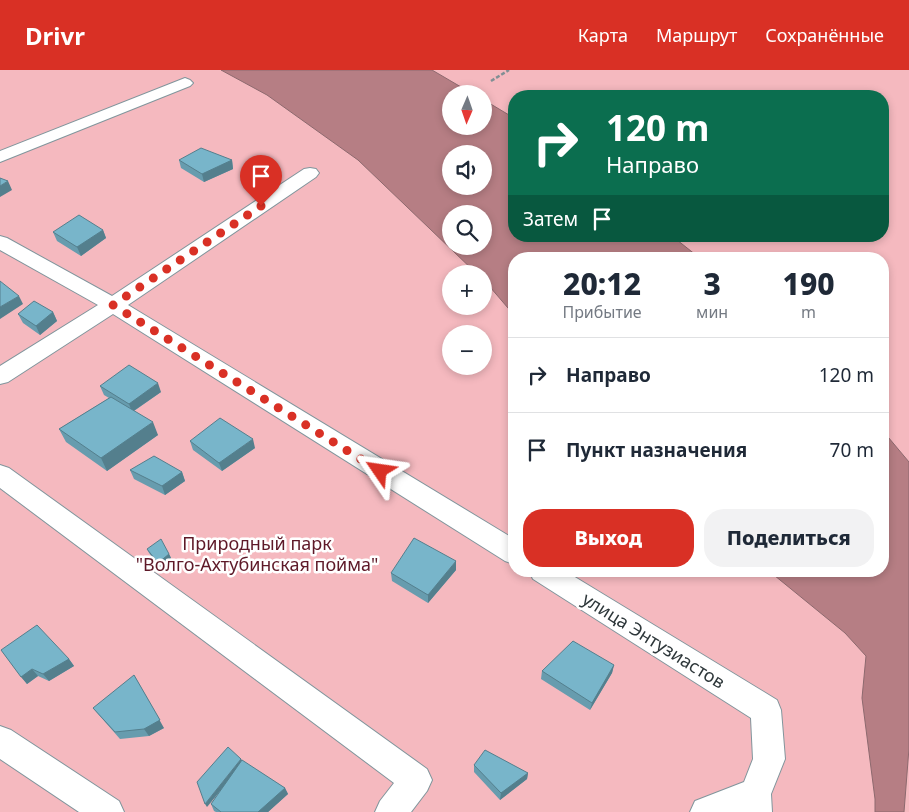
<!DOCTYPE html>
<html lang="ru">
<head>
<meta charset="utf-8">
<style>
	:root { --surface:#fff; --page:#f2f2f3; --text:#1f2937; --muted:#747a83; --line:#e0e1e3; --accent:#d93025 }
	body { margin:0; font-family:"Noto Sans",sans-serif; background:var(--page); color:var(--text); height:100vh; display:flex; flex-direction:column; font-size:19px; white-space:nowrap }
	* { box-sizing:border-box; margin:0 }
	p { font-size:16px; color:var(--muted) }
	.icon { flex:none; width:28px; height:28px; fill:none; stroke:currentColor; stroke-width:2; stroke-linecap:round; stroke-linejoin:round }
	.map { position:relative; flex:1; overflow:hidden }
	.sheet { position:absolute; left:508px; top:182px; width:381px; height:325px; display:flex; flex-direction:column; background:var(--surface); border-radius:20px; box-shadow:0 2px 8px #0003 }
	.sheet>* { flex:none }
	.banner { position:absolute; left:508px; top:20px; width:381px; height:152px; border-radius:20px; box-shadow:0 2px 8px #0003; background:#0b6e4f; color:#fff; overflow:hidden }
	.needle { width:32px; rotate:182deg }
	.buttons { position:absolute; left:442px; top:15px; display:grid; gap:10px }
	.buttons a { display:grid; place-items:center; width:50px; height:50px; border-radius:50%; background:var(--surface); box-shadow:0 2px 8px #0003; font-size:25px }
	.pin { position:absolute; display:grid; place-items:center; width:42px; height:42px; color:#fff; margin:-51px -21px; border-radius:50% 50% 50% 0; rotate:-45deg; box-shadow:0 0 5px #0007 }
	.pin .icon { rotate:45deg }
	.me { position:absolute; width:55px; margin:-28px; rotate:302deg; stroke-linejoin:round; filter:drop-shadow(0 0 4px #0008) }
	.turn { display:flex; align-items:center; gap:18px; height:105px; padding:0 15px; font-size:22px }
	.turn .icon { width:65px; height:65px; stroke-width:2.5 }
	.turn b { display:block; font-size:35px; line-height:42px }
	.then { display:flex; align-items:center; height:48px; padding:0 15px; background:#0003; gap:10px; font-size:19px }
	.eta { display:flex; justify-content:space-evenly; align-items:center; height:85px; text-align:center }
	.eta b { font-size:30px; font-weight:800; line-height:35px }
	.primary-button { display:flex; gap:10px; margin-top:auto; padding:10px 15px }
	.primary-button a { flex:1; height:58px; border-radius:20px; background:var(--accent); color:#fff; font-size:20px; font-weight:800; line-height:58px; text-align:center }
	.primary-button a+a { background:var(--page); color:var(--text) }
	ul { padding:0; list-style:none }
	li { display:flex; align-items:center; gap:15px; height:75px; padding:0 15px; border-top:1px solid var(--line) }
	li div { flex:1 }
	li b { display:block; font-size:19px }
	li em { font-style:normal }
	header { display:flex; align-items:center; gap:30px; box-sizing:border-box; height:70px; padding:0 25px; background:var(--accent); color:#fff }
	header strong { font-size:24px }
	nav { display:flex; gap:28px; margin-inline-start:auto; font-size:18px }
	.map>svg:first-child { display:block }
	.green { fill:#f5b9bf; fill-rule:evenodd }
	.water { fill:#b67e84; stroke:#8d696e; fill-rule:evenodd }
	.lines { fill:none; stroke-linecap:round; stroke-linejoin:round }
	.street-casing { stroke:#81959c; stroke-width:2 }
	.path { stroke:#808f94; stroke-width:2.5; stroke-dasharray:4 2; stroke-linecap:butt }
	.street { fill:#fff; fill-rule:evenodd }
	.wall { fill:#679cae }
	.shaded-wall { fill:#547f8d }
	.building { fill:#78b5ca; stroke:#547f8d }
	.route { stroke:#d93025; stroke-width:9; stroke-dasharray:0 16.2 }
	.labels { text-anchor:middle; dominant-baseline:central; stroke-width:5; stroke-linejoin:round; paint-order:stroke }
	.park-label { font-size:18px; fill:#5e1928; stroke:#fff }
	.street-label { font-size:18px; fill:#2e373a; stroke:#fff }
</style>
</head>
<body>
<header>
<strong>Drivr</strong>
<nav><a>Карта</a><a>Маршрут</a><a>Сохранённые</a></nav>
</header>
<div class="map">
<svg width="909" height="742" viewBox="0 0 909 742">
	<rect width="100%" height="100%" fill="#daeff6"/>
	<path class="green" d="M 0,0 L 909,0 L 909,742 L 0,742 ZM 451,24 L 484,24 L 484,56 L 451,56 ZM 514,26 L 882,26 L 882,166 L 514,166 ZM 451,84 L 484,84 L 484,116 L 451,116 ZM 451,144 L 484,144 L 484,176 L 451,176 ZM 514,189 L 882,189 L 882,501 L 514,501 ZM 451,204 L 484,204 L 484,236 L 451,236 ZM 451,264 L 484,264 L 484,296 L 451,296 Z"/>
	<path class="water" d="M 221,0 L 432,0 L 473,24 L 451,24 L 451,56 L 484,56 L 484,30 L 514,48 L 514,166 L 672,166 L 701,189 L 514,189 L 514,245 L 484,210 L 484,204 L 477,204 L 358,90 L 267,25 ZM 451,84 L 484,84 L 484,116 L 451,116 ZM 451,144 L 484,144 L 484,176 L 451,176 Z
		M 883,361 L 909,392 L 909,678 L 904,742 L 875,742 L 875,729 L 862,628 L 866,586 L 845,563 L 769,501 L 882,501 Z"/>
	<g class="lines">
		<g class="street-casing">
			<path id="street" d="M 185,8 L 190,10 L 193,13 L 190,16 L 0,92 L 0,81 Z
				M 310,98 L 316,99 L 319,103 L 316,107 L 128,235 L 514,469 L 514,494 L 505,491 L 113,244 L 8,312 L 0,314 L 0,296 L 98,235 L 0,180 L 0,166 L 7,168 L 112,226 L 304,99 Z
				M 0,395 L 9,398 L 427,699 L 432,710 L 427,721 L 411,742 L 375,742 L 380,731 L 394,713 L 0,418 Z
				M 529,501 L 565,501 L 777,630 L 781,640 L 785,689 L 771,724 L 772,742 L 690,742 L 695,731 L 744,712 L 753,689 L 751,648 L 533,509 Z
				M 0,656 L 11,660 L 119,731 L 124,742 L 79,742 L 0,689 Z"/>
		</g>
		<path class="path" d="M 491,11 L 509,0"/>
		<use href="#street" class="street"/>
	</g>
	<path class="wall" d="M 179,90 L 232,90 L 233,99 L 204,112 L 181,98 Z
		M 103,160 L 106,168 L 81,186 L 57,171 L 53,162 Z
		M 53,242 L 57,251 L 40,265 L 23,253 L 18,244 Z
		M 100,316 L 161,322 L 134,341 L 158,365 L 107,401 L 66,372 L 59,359 L 109,328 L 104,325 Z
		M 190,371 L 255,378 L 222,401 L 193,380 Z
		M 130,400 L 182,402 L 185,411 L 165,425 L 134,409 Z
		M 147,479 L 169,484 L 171,488 L 160,497 L 149,483 Z
		M 456,500 L 428,533 L 392,511 L 391,503 Z
		M 1,580 L 69,589 L 74,596 L 49,611 L 38,606 L 27,614 Z
		M 614,595 L 612,603 L 590,640 L 541,609 L 542,601 Z
		M 93,638 L 164,658 L 149,666 L 120,669 L 99,645 Z
		M 241,689 L 242,691 L 285,718 L 288,724 L 268,742 L 216,742 L 214,741 L 211,734 L 225,715 L 207,737 Z
		M 474,695 L 528,703 L 527,709 L 500,730 L 474,702 Z"/>
	<path class="shaded-wall" d="M 232,90 L 233,99 L 204,112 L 202,104 Z
		M 8,111 L 12,120 L 0,127 L 0,116 Z
		M 103,160 L 106,168 L 81,186 L 77,177 Z
		M 19,226 L 23,234 L 0,249 L 0,237 Z
		M 53,242 L 57,251 L 40,265 L 36,256 Z
		M 158,313 L 161,322 L 132,342 L 129,334 Z
		M 153,352 L 158,365 L 107,401 L 101,388 Z
		M 253,369 L 255,378 L 222,401 L 219,393 Z
		M 182,402 L 185,411 L 165,425 L 162,416 Z
		M 169,484 L 171,488 L 160,497 L 158,493 Z
		M 456,491 L 456,500 L 428,533 L 428,525 Z
		M 69,589 L 74,596 L 49,611 L 43,604 Z
		M 614,595 L 612,603 L 590,640 L 592,633 Z
		M 32,599 L 38,606 L 27,614 L 21,607 Z
		M 134,605 L 164,658 L 149,666 L 144,659 Z
		M 241,689 L 243,692 L 207,737 L 205,734 Z
		M 528,703 L 527,709 L 500,730 L 501,723 Z
		M 285,718 L 288,724 L 268,742 L 258,742 Z"/>
	<path class="building" d="M 201,78 L 232,90 L 202,104 L 179,90 Z
		M 0,108 L 8,111 L 0,116 Z
		M 79,145 L 103,160 L 77,177 L 53,162 Z
		M 0,211 L 19,226 L 0,237 Z
		M 34,231 L 53,242 L 36,256 L 18,244 Z
		M 129,295 L 158,313 L 129,334 L 100,316 Z
		M 111,327 L 153,352 L 101,388 L 59,359 Z
		M 220,348 L 253,369 L 219,393 L 190,371 Z
		M 154,386 L 182,402 L 162,416 L 130,400 Z
		M 414,468 L 456,491 L 428,525 L 391,503 Z
		M 161,469 L 169,484 L 158,493 L 147,479 Z
		M 37,555 L 69,589 L 43,604 L 32,599 L 21,607 L 1,580 Z
		M 573,571 L 614,595 L 592,633 L 542,601 Z
		M 134,605 L 160,650 L 144,659 L 115,662 L 93,638 Z
		M 228,677 L 241,689 L 205,734 L 197,712 Z
		M 485,680 L 528,703 L 501,723 L 474,695 Z
		M 242,690 L 285,718 L 258,742 L 221,742 L 211,734 Z"/>
	<g class="lines">
		<path class="route" d="M 261,136 L 113,235 L 380,401"/>
	</g>
	<g class="labels">
		<g class="park-label">
			<text x="257" y="473">Природный парк<tspan x="257" dy="21">"Волго-Ахтубинская пойма"</tspan></text>
		</g>
		<g class="street-label">
			<text transform="translate(654 570) rotate(32)">улица Энтузиастов</text>
		</g>
	</g>
</svg>
<div class="buttons">
<a><svg class="needle" viewBox="-14 -14 28 28"><path d="M0-13l5 13h-10z" fill="#e53935"/><path d="M0 13l5-13h-10z" fill="#747a83"/></svg></a>
<a><svg class="icon" aria-label="sound" viewBox="0 0 24 24"><path d="M4 9h4l5-4v14l-5-4H4zM17 9q2 3 0 6"/></svg></a>
<a><svg class="icon" aria-label="search" viewBox="0 0 24 24"><circle cx="10" cy="10" r="6"/><path d="M15 15l6 6"/></svg></a>
<a>+</a>
<a>−</a>
</div>
<div class="pin" style="left:261px;top:136px;background:#d93025"><svg class="icon" aria-label="arrive" viewBox="0 0 24 24"><path d="M6 21V4h12l-3 4 3 4H6"/></svg></div>
<svg class="me" style="left:380px;top:401px" viewBox="-20 -20 40 40"><path d="M0-17L14 15 0 8-14 15z" fill="#d93025" stroke="#fff" stroke-width="4"/></svg>
<div class="banner">
<div class="turn"><svg class="icon" aria-label="right" viewBox="0 0 24 24"><path d="M7 20v-9h11M14 6l5 5-5 5"/></svg><div><b>120 m</b>Направо</div></div>
<div class="then">Затем<svg class="icon" aria-label="arrive" viewBox="0 0 24 24"><path d="M6 21V4h12l-3 4 3 4H6"/></svg></div>
</div>
<section class="sheet">
<div class="eta">
<div><b>20:12</b><p>Прибытие</p></div>
<div><b>3</b><p>мин</p></div>
<div><b>190</b><p>m</p></div>
</div>
<ul>
<li><svg class="icon" aria-label="right" viewBox="0 0 24 24"><path d="M7 20v-9h11M14 6l5 5-5 5"/></svg><div><b>Направо</b></div><em>120 m</em></li>
<li><svg class="icon" aria-label="arrive" viewBox="0 0 24 24"><path d="M6 21V4h12l-3 4 3 4H6"/></svg><div><b>Пункт назначения</b></div><em>70 m</em></li>
</ul>
<div class="primary-button"><a>Выход</a><a>Поделиться</a></div>
</section>
</div>
</body>
</html>
